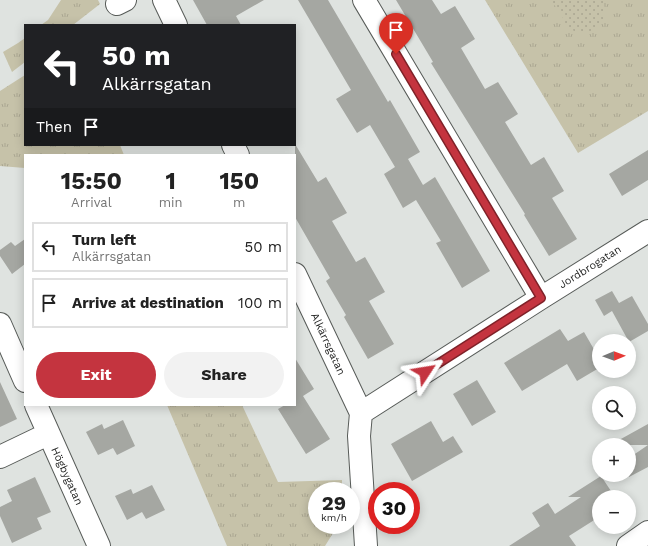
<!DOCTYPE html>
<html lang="en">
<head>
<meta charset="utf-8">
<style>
	:root { --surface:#fff; --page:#f2f2f2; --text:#222; --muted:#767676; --line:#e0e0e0; --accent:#c4343f }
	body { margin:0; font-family:"Work Sans",sans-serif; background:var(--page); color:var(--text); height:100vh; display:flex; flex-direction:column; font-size:15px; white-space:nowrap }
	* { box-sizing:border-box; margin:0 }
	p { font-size:13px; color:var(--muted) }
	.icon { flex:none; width:22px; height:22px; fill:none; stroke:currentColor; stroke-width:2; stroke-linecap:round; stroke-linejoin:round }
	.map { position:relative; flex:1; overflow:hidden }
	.drawer { position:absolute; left:24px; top:154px; width:272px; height:252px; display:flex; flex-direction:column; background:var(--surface); border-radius:0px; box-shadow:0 2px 10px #0003 }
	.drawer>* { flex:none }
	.guide { position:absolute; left:24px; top:24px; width:272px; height:122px; border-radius:0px; box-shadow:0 2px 10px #0003; background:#202124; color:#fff; overflow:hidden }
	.needle { width:26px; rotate:89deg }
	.buttons { position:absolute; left:592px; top:334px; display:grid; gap:8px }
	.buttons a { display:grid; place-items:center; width:44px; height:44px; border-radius:50%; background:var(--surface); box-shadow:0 2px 10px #0003; font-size:20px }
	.speed { position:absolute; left:308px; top:482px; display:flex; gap:8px; font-size:20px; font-weight:700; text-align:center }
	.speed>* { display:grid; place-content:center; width:52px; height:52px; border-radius:50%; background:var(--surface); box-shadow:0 2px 10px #0003; line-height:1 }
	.speed small { font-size:10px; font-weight:400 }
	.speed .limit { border:6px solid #d22; background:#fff; color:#111 }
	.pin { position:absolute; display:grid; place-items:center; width:34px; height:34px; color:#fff; margin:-41px -17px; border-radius:50% 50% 50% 0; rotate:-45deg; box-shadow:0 0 4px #0007 }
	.pin .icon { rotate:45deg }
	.me { position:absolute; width:44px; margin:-22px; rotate:57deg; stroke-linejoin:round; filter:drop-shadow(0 0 3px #0008) }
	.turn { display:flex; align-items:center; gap:14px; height:84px; padding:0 12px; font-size:18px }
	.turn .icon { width:52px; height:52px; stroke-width:2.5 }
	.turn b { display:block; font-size:28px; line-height:34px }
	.then { display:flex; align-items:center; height:38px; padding:0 12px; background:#0003; gap:8px; font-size:15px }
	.eta { display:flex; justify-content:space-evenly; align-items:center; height:68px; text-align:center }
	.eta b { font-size:24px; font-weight:700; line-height:28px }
	.cta { display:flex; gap:8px; margin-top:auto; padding:8px 12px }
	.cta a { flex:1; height:46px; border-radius:24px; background:var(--accent); color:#fff; font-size:16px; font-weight:700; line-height:46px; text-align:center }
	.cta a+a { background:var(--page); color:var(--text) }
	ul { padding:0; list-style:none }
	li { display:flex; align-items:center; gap:12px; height:50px; margin:0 8px 6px; padding:0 4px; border:2px solid var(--line); border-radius:0px }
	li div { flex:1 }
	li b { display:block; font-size:15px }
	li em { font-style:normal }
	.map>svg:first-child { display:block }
	.grass { fill:url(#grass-tufts) }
	.park { fill:url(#park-dots) }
	.building { fill:#a5a7a2 }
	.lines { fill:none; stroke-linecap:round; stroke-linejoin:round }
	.minor-casing { stroke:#575b58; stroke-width:24 }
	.minor { stroke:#fff; stroke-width:22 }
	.route-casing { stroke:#7f2229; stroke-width:10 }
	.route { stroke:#c4343f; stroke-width:7 }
	.labels { text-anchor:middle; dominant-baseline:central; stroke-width:3.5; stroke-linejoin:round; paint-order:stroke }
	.street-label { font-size:11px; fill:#1e1f1e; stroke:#fff }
</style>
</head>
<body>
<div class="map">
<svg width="648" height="546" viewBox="0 0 648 546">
	<defs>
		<pattern id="grass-tufts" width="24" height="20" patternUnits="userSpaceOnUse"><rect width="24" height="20" fill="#c6c2a9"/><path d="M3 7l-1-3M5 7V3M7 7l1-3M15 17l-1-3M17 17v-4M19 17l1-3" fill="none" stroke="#aaa691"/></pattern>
		<pattern id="park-dots" width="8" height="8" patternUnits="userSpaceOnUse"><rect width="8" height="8" fill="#c6c2a9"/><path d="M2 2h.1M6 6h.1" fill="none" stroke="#aaa691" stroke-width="1.8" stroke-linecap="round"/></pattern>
	</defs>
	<rect width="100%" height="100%" fill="#dfe3e0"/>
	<path class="grass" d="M 61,0 L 98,0 L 100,4 L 73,25 L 41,25 L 48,20 Z
		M 485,0 L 648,0 L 648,111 L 578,153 Z
		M 25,38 L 25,62 L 12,72 L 3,52 L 18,43 Z
		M 25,75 L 25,145 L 120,145 L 124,155 L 25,155 L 25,168 L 0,166 L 0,91 Z
		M 167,405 L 242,405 L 278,482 L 342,480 L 342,491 L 317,491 L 317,525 L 338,525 L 325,546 L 227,546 Z"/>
	<path class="park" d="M 550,0 L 603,0 C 604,6 606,12 604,18 C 599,32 580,37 569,28 C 564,24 563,18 561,12 C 559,9 556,7 554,5 L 550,5 Z"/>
	<path class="building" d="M 193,0 L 264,0 L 236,16 L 241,25 L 207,25 Z
		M 298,0 L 328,0 L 388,102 L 390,100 L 420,152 L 408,159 L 423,185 L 435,177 L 490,271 L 462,288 L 436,243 L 441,241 L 416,200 L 403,208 L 384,174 L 395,167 L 370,125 L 357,133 L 336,99 L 351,90 Z
		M 396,0 L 432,0 L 441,14 L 455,6 L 475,39 L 461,48 L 485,89 L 498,82 L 518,114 L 505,122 L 531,165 L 544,157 L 564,191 L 552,198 L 577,239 L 549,256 L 524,215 L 525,214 L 431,63 L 433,62 Z
		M 295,144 L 318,182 L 326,177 L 347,213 L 332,221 L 356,262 L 365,257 L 385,292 L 369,301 L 394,344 L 368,359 L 344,317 L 346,315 L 326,281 L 330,278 L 295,217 Z
		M 648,150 L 648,180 L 622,196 L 609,174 Z
		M 25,239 L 25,264 L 12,274 L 0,256 L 0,250 L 11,242 L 15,246 Z
		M 612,291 L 619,303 L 632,296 L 648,324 L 648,331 L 629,342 L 612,311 L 604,316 L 595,300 Z
		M 560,329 L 568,341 L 584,332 L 599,358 L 599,368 L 577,381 L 567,364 L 522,391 L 504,363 Z
		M 295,358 L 314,389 L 303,396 L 330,439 L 306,454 L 278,409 L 285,405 L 295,405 Z
		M 477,380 L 496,412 L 472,426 L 453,394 Z
		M 0,382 L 17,419 L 0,427 Z
		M 123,420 L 135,446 L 117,455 L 113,448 L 98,455 L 86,432 L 102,424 L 104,429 Z
		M 431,421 L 443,442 L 453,436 L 463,452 L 412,481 L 391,444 Z
		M 648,424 L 648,445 L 610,445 Z
		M 648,445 L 648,467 L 629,477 L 629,458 Z
		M 601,476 L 615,497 L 599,497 L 599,517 L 569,536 L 576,546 L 509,546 L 540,526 L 532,513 L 548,503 L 555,514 L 581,497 L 568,497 Z
		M 35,477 L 51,512 L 37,518 L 42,529 L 12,543 L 0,516 L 0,507 L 12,501 L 7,490 Z
		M 152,485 L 165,510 L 146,519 L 142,512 L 127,520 L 115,496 L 131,489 L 133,494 Z"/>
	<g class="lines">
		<g class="minor-casing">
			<path id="minor" d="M 164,0 L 176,25
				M 364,0 L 541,298
				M 117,4 L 125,0
				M 233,145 L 238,155
				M 295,274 L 361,413 L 359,436 L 366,546
				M 0,324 L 25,381
				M 36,405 L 99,546
				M 361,413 L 541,298 L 648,231
				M 0,457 L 48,434
				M 628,546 L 648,532"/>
		</g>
		<use href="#minor" class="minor"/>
	</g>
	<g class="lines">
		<g class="route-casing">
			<path id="route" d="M 396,54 L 541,298 L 425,372"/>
		</g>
		<use href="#route" class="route"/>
	</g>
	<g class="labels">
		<g class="street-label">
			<text transform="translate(590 267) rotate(-32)">Jordbrogatan</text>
			<text transform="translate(328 344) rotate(65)">Alkärrsgatan</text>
			<text transform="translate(67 476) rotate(66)">Högbygatan</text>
		</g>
	</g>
</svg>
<div class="buttons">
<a><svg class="needle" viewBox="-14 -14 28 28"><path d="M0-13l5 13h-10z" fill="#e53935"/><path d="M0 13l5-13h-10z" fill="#767676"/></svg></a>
<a><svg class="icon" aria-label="search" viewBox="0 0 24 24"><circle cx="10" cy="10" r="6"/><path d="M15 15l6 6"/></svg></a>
<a>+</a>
<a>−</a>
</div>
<div class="speed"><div>29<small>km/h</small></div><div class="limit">30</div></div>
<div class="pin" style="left:396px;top:54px;background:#d93025"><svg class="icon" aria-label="arrive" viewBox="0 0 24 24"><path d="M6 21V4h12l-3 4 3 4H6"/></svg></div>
<svg class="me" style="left:425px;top:372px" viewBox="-20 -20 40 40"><path d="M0-17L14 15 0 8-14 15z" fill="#c4343f" stroke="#fff" stroke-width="4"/></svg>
<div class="guide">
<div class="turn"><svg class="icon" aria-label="left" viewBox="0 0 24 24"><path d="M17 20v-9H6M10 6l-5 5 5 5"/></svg><div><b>50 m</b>Alkärrsgatan</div></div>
<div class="then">Then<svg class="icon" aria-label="arrive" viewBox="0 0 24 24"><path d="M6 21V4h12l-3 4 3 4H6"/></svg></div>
</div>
<section class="drawer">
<div class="eta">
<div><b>15:50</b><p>Arrival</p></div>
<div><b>1</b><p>min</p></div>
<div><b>150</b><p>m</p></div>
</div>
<ul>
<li><svg class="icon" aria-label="left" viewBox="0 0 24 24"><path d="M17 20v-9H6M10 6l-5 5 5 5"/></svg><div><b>Turn left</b><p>Alkärrsgatan</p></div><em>50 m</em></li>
<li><svg class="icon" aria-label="arrive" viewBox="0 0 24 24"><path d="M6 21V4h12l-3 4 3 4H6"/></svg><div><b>Arrive at destination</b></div><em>100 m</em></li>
</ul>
<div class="cta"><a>Exit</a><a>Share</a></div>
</section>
</div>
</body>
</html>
